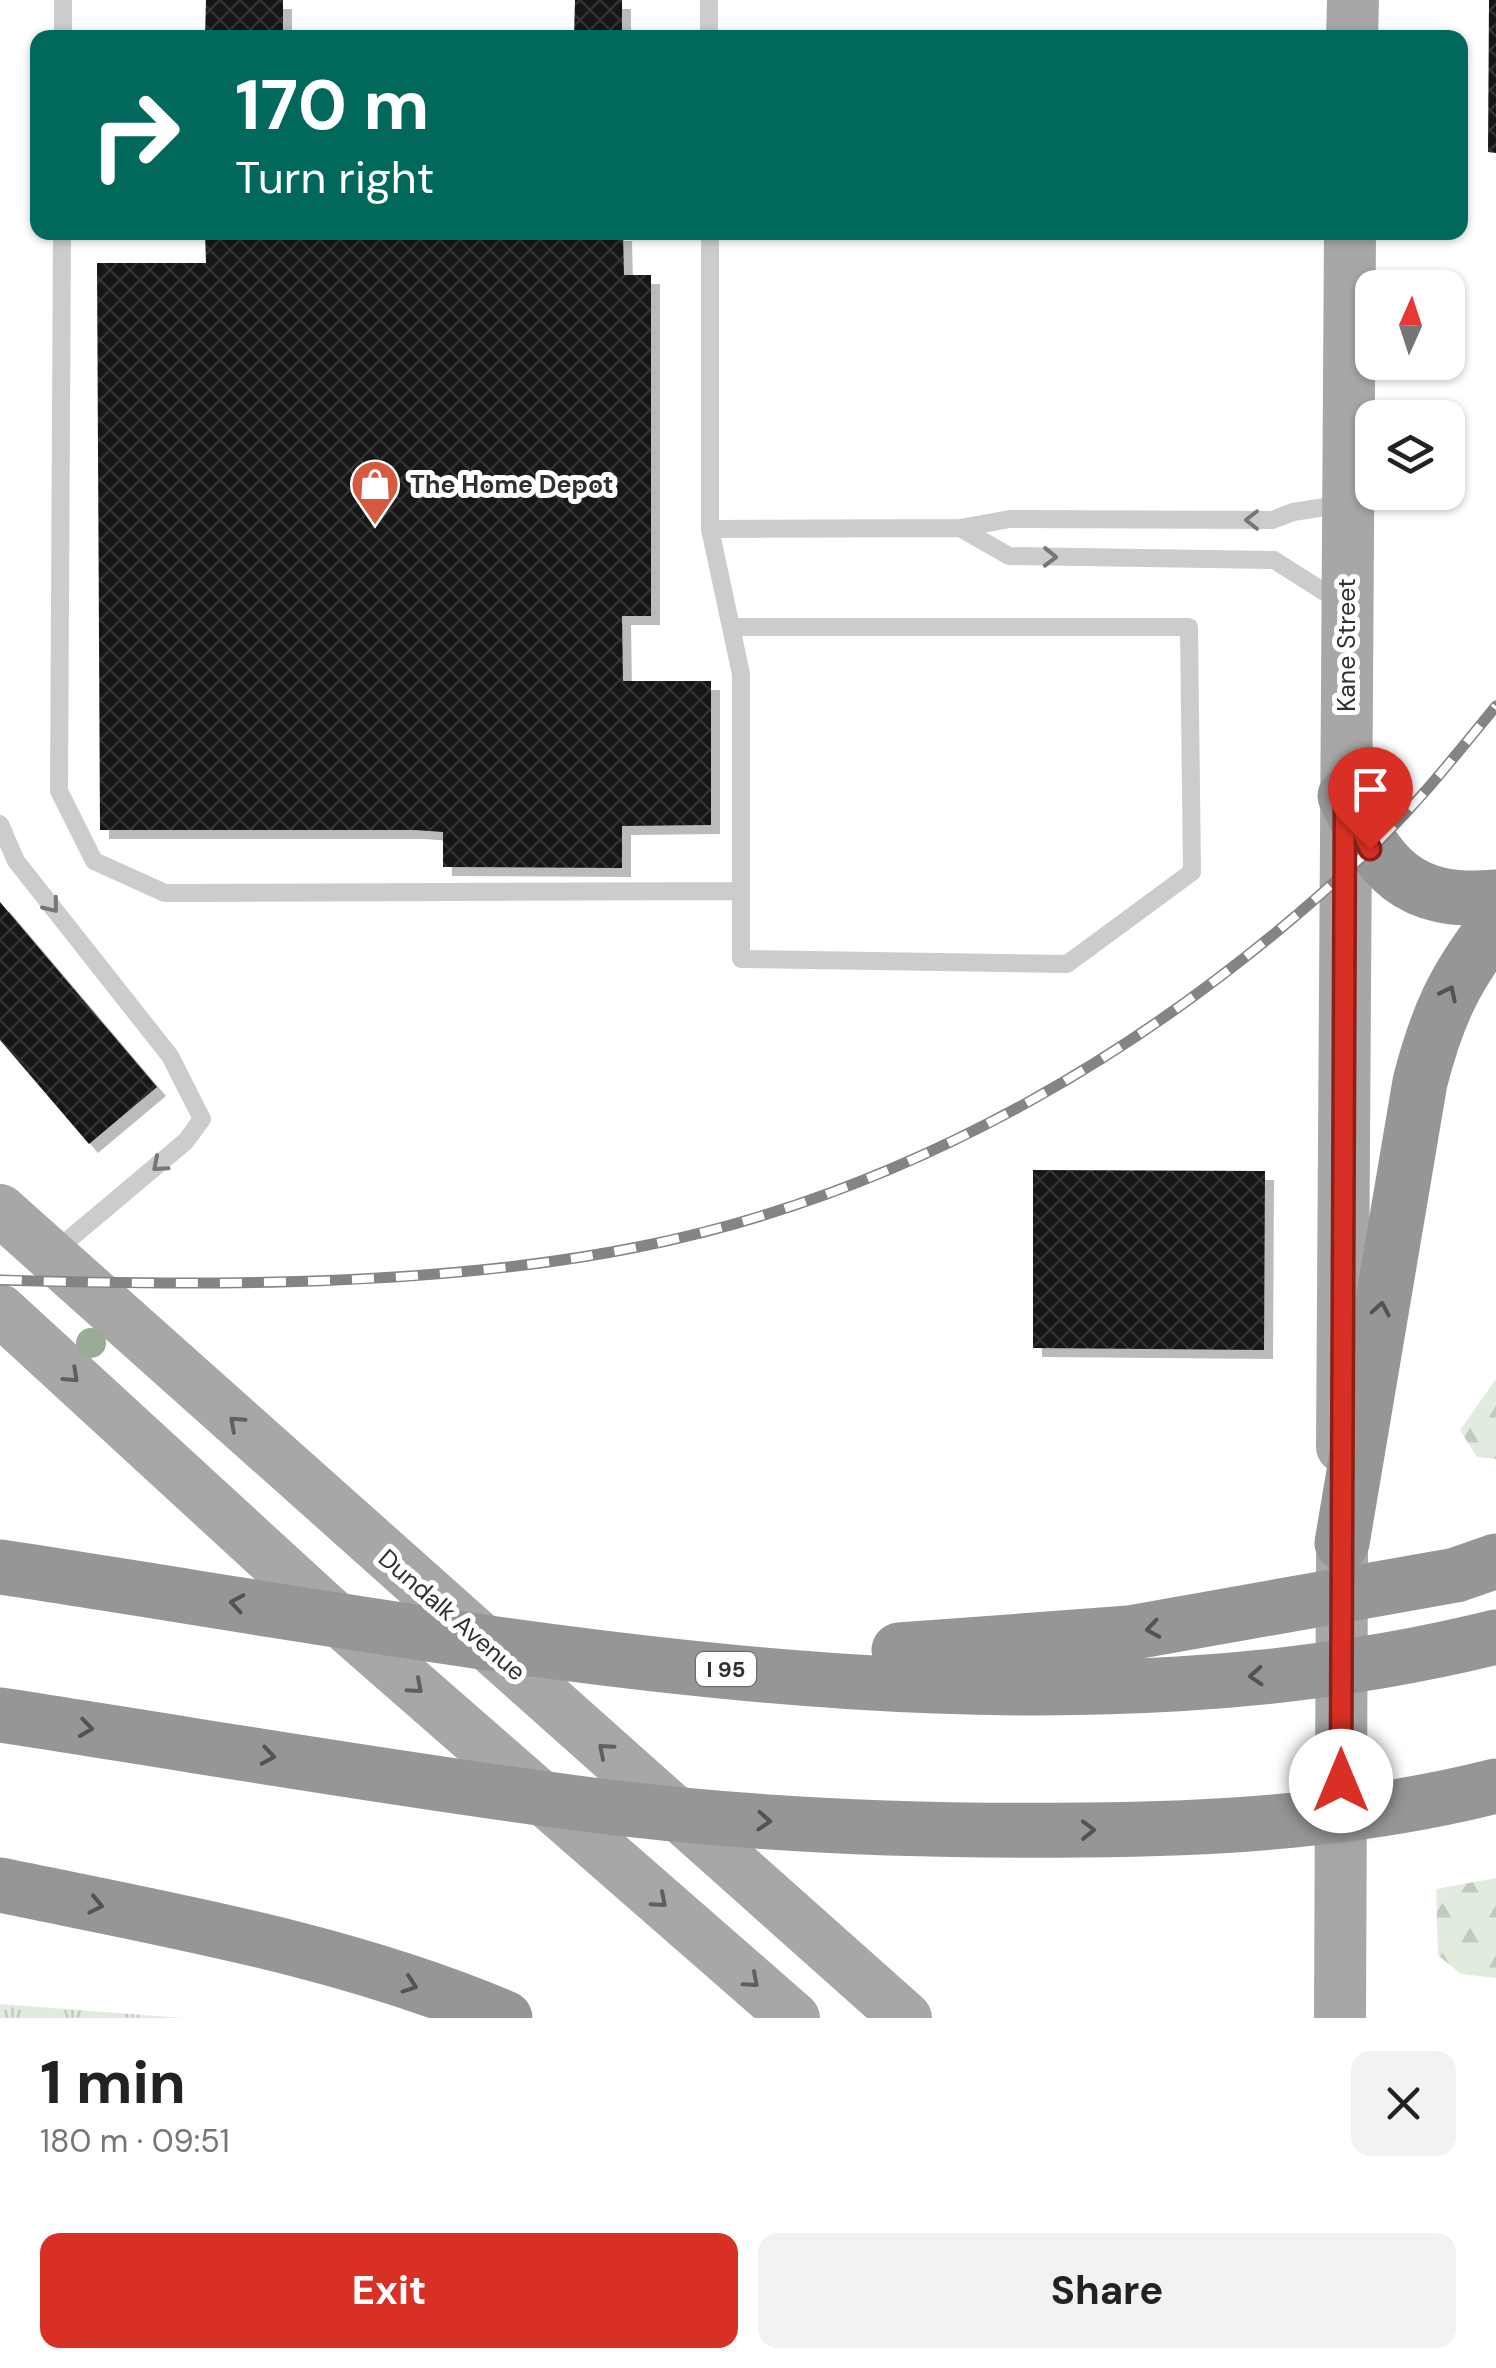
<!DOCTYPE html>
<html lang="en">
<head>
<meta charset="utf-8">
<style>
	:root { --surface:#fff; --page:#f2f2f2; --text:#222; --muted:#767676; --accent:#d93025 }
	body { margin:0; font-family:"DM Sans",sans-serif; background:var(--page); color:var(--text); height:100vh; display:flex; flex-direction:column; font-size:38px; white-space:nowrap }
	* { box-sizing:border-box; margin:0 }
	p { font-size:32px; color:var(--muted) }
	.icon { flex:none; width:55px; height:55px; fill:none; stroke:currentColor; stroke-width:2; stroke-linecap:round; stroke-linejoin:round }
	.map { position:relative; height:2018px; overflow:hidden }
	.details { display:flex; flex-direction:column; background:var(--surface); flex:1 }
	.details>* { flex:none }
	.hud { position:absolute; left:30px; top:30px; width:1438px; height:210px; border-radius:20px; box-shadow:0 2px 8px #0004; background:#00695c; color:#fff; overflow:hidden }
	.needle { width:65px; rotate:3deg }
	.controls { position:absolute; left:1355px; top:270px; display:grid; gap:20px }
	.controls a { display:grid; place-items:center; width:110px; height:110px; border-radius:20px; background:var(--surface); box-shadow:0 2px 8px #0004; font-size:50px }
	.pin { position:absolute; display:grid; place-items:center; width:85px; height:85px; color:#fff; margin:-102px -42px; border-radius:50% 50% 50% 0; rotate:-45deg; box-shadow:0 0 10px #0007 }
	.pin .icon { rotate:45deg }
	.me { position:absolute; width:110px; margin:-55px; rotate:0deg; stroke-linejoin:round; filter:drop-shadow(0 0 8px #0008) }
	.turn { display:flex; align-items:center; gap:35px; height:210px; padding:0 40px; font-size:45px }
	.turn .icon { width:130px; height:130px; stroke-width:2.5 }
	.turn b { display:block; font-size:70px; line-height:85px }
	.round { display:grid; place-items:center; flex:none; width:105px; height:105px; border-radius:20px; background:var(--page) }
	.summary { display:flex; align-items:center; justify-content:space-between; height:170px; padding:0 40px }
	h1 { font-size:60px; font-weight:700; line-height:75px }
	.action { display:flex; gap:20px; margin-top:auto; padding:20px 40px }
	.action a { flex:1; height:115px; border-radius:20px; background:var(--accent); color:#fff; font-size:40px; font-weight:700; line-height:115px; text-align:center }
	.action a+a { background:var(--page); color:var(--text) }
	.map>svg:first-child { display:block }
	.grass { fill:url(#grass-tufts) }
	.forest { fill:url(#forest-firs) }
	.building { fill:url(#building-cross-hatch); filter:url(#shadow) }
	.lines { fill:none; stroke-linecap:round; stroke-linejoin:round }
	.lane { stroke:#ccc; stroke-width:18 }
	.primary { stroke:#a7a7a7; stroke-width:52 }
	.highway { stroke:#969696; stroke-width:55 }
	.rail-casing { stroke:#848484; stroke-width:11 }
	.rail { stroke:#fff; stroke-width:8; stroke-dasharray:22; stroke-linecap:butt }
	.tree { fill:#9aab96 }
	.oneway { stroke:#767676 }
	.oneway2 { stroke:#535353 }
	.oneway3 { stroke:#5f5f5f }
	.route-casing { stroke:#8d1f18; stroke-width:25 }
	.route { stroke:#d93025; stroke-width:18 }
	.labels { text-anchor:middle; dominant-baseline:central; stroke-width:10; stroke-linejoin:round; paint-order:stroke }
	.shield { fill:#fff; stroke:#6d6d6d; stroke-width:2.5 }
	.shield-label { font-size:22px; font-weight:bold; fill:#2f2f2f }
	.poi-label { font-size:25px; font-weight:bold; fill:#2f2f2f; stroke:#fff; text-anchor:start }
	.street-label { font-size:25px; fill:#2f2f2f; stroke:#fff }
</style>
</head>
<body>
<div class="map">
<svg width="1496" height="2018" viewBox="0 0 1496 2018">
	<defs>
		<pattern id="grass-tufts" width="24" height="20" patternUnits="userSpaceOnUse" patternTransform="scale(2.5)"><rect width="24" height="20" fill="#e1ebde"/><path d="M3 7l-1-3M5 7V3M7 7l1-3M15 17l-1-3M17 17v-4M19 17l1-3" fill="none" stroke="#c1cabf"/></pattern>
		<pattern id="forest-firs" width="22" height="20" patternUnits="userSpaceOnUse" patternTransform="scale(2.5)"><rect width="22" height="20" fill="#e1ebde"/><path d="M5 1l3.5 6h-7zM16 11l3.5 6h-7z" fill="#c1cabf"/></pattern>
		<pattern id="building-cross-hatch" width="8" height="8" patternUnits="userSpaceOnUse" patternTransform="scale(2.5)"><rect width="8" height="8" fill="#161616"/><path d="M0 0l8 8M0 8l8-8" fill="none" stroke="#303030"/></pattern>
		<filter id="shadow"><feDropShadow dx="9" dy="9" stdDeviation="0" flood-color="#0004"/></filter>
	</defs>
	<rect width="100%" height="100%" fill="#fff"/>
	<path class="grass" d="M 0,2004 L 183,2018 L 0,2018 Z"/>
	<path class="forest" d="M 1496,1379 L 1496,1459 L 1477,1457 L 1460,1430 Z
		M 1496,1878 L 1496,1978 L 1461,1974 L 1438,1955 L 1436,1889 Z"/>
	<path class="building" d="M 206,0 L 283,0 L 283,38 L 205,38 Z
		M 575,0 L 622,0 L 622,38 L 574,38 Z
		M 1489,0 L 1496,0 L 1496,153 L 1488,152 Z
		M 205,232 L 623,232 L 624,275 L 651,275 L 651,616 L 622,616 L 623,681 L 711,681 L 711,825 L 622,826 L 622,868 L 443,867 L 443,832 L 415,830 L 100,830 L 97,263 L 206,263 Z
		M 0,902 L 157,1087 L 89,1144 L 0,1040 Z
		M 1033,1170 L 1265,1171 L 1264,1350 L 1033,1348 Z"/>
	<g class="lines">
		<path class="lane" d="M 709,0 L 709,38
			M 63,38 L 63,0
			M 62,232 L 59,791 L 94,861 L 165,893 L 741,891
			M 710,232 L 710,529 L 960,528 L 1010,519 L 1272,520 L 1293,512 L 1345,504
			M 960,528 L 1009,556 L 1274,560 L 1340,602
			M 710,529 L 741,674 L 741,959 L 1067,964 L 1192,872 L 1189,627 L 731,627
			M 0,824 L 16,861 L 170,1056 L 202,1119 L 186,1141 L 54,1252"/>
		<path class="primary" d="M 1352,38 L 1353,0
			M 0,1210 L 906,2018
			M 0,1310 L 319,1603 L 794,2018
			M 1342,1447 L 1350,232
			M 1340,2018 L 1342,1555"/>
		<path class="highway" d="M 1345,796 C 1380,869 1408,905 1496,897
			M 1342,1543 L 1420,1082 C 1437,1016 1454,979 1496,925
			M 0,1567 C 479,1639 1017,1756 1496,1637
			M 899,1650 L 1129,1633 L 1456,1575 L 1496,1561
			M 0,1715 C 190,1744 379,1777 569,1802 C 739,1825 912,1832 1083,1830 C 1221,1829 1362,1820 1496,1786
			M 0,1885 C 169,1920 345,1950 505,2018"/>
		<g class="rail-casing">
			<path id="rail" d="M 0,1280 C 205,1286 437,1287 638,1247 C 915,1192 1164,1044 1368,851 C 1415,807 1455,756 1496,706"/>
		</g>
		<use href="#rail" class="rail"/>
	</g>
	<circle class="tree" cx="91" cy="1343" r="15"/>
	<defs><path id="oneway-chevron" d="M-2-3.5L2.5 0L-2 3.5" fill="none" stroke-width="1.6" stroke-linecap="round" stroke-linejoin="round" transform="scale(2.5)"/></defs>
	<g class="oneway">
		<use href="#oneway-chevron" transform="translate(1252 520) rotate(-180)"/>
		<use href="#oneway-chevron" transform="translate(1050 557) rotate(1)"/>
		<use href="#oneway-chevron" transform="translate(52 906) rotate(52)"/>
		<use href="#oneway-chevron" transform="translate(159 1165) rotate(139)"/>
	</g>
	<g class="oneway2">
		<use href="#oneway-chevron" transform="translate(1449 993) rotate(-64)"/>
		<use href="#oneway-chevron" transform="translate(1381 1309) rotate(-80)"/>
		<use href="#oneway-chevron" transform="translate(237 1603) rotate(-171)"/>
		<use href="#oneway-chevron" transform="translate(1153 1629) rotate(171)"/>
		<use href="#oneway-chevron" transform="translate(1256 1676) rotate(176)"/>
		<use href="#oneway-chevron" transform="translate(86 1728) rotate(8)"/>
		<use href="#oneway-chevron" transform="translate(268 1756) rotate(9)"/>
		<use href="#oneway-chevron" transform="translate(764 1821) rotate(4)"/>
		<use href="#oneway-chevron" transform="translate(1088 1830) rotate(-1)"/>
		<use href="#oneway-chevron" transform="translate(96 1905) rotate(12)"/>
		<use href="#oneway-chevron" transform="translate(410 1985) rotate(19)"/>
	</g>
	<g class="oneway3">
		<use href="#oneway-chevron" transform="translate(72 1376) rotate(43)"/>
		<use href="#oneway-chevron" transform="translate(236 1423) rotate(-138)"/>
		<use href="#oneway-chevron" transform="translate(416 1687) rotate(41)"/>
		<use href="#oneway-chevron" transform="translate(605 1750) rotate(-139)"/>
		<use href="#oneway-chevron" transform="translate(660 1901) rotate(41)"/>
		<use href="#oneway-chevron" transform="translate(752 1981) rotate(41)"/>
	</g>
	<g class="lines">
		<g class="route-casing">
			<path id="route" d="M 1341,1781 L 1345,796 L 1370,849"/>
		</g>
		<use href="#route" class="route"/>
	</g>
	<defs>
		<g id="shop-pin" transform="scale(2.5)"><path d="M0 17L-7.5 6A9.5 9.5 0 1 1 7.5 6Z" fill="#d65940" stroke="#fff"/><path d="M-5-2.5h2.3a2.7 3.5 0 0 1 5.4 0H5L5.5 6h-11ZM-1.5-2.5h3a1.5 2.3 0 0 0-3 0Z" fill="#fff"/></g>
	</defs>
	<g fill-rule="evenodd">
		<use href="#shop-pin" x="375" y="484"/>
	</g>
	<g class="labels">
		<rect class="shield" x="696" y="1652" width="60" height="34" rx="8"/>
		<g class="shield-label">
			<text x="726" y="1669">I 95</text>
		</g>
		<g class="poi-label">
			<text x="410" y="484">The Home Depot</text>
		</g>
		<g class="street-label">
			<text transform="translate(1346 645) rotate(-90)">Kane Street</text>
			<text transform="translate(452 1615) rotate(41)">Dundalk Avenue</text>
		</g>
	</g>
</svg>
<div class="controls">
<a><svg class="needle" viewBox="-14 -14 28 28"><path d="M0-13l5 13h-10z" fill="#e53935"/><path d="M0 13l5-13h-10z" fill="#767676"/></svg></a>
<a><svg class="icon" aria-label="layers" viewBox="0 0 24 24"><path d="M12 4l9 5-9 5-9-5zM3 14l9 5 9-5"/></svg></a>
</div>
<div class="pin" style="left:1370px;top:849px;background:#d93025"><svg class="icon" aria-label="arrive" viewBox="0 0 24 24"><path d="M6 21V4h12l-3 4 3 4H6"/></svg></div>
<svg class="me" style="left:1341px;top:1781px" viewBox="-20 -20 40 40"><circle r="19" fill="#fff"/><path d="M0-13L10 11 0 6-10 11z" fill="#d93025"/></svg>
<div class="hud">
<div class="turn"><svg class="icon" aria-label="right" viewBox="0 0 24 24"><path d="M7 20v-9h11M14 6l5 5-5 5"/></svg><div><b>170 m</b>Turn right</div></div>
</div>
</div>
<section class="details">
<div class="summary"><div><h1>1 min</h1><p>180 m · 09:51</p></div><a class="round"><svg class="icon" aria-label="close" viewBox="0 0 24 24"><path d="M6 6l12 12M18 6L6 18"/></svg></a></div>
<div class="action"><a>Exit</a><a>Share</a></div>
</section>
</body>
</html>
